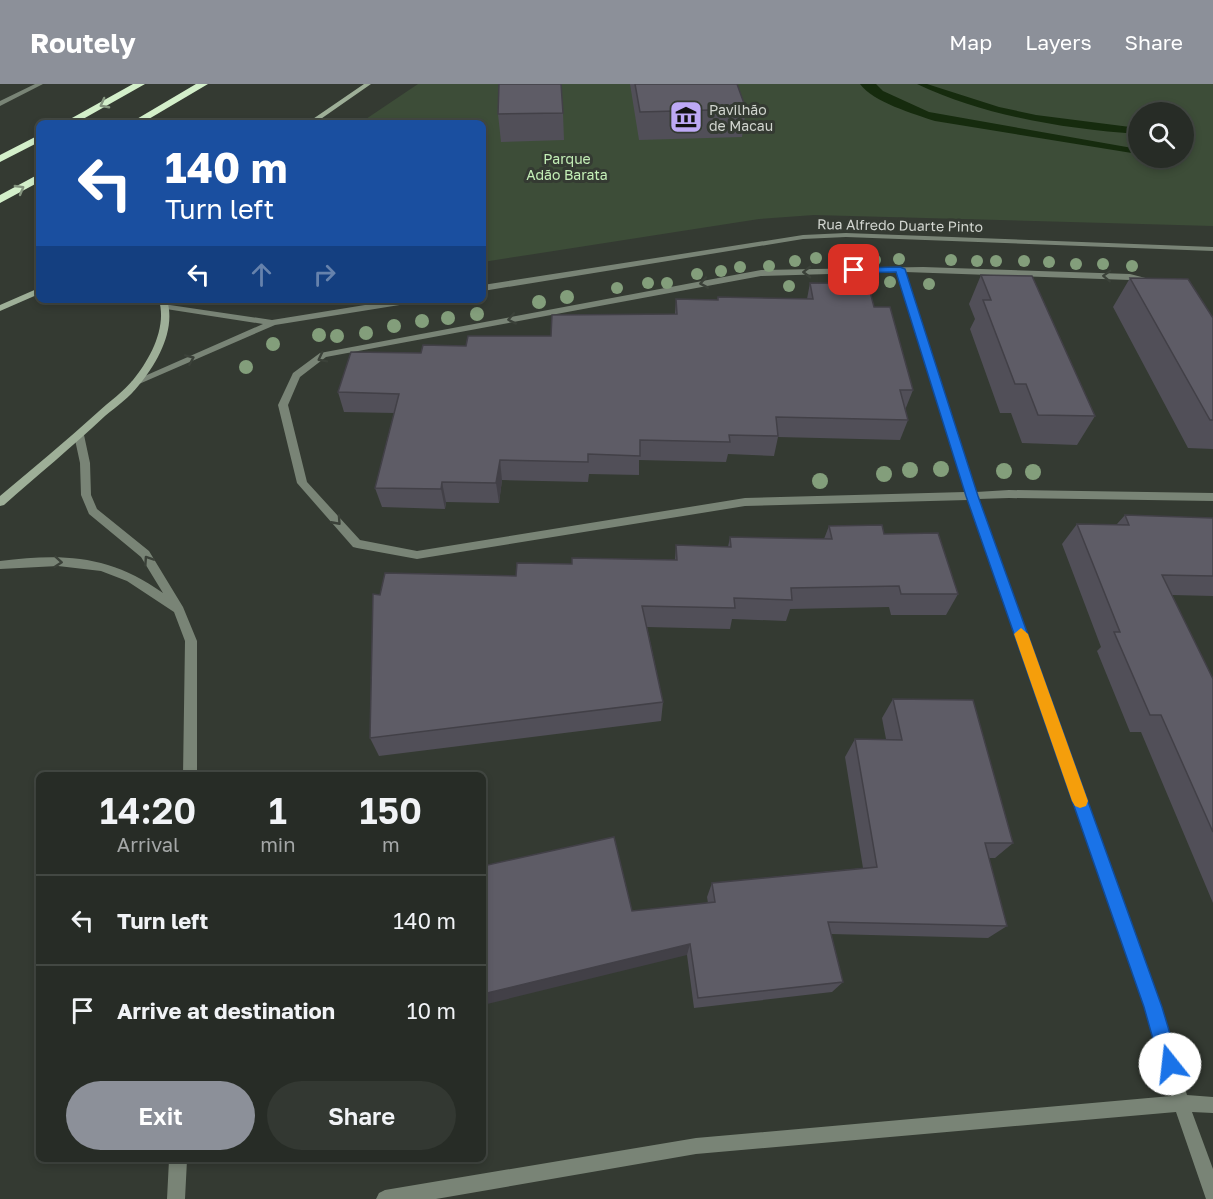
<!DOCTYPE html>
<html lang="en">
<head>
<meta charset="utf-8">
<style>
	:root { --surface:#272c26; --page:#333832; --text:#f1f3f6; --muted:#a4a7a7; --line:#434843; --accent:#8c9099 }
	body { margin:0; font-family:"Golos Text",sans-serif; background:var(--page); color:var(--text); height:100vh; display:flex; flex-direction:column; font-size:22px; white-space:nowrap }
	* { box-sizing:border-box; margin:0 }
	p { font-size:20px; color:var(--muted) }
	.icon { flex:none; width:33px; height:33px; fill:none; stroke:currentColor; stroke-width:2; stroke-linecap:round; stroke-linejoin:round }
	.map { position:relative; flex:1; overflow:hidden }
	.sheet { position:absolute; left:36px; top:688px; width:450px; height:390px; display:flex; flex-direction:column; background:var(--surface); border-radius:9px; box-shadow:0 3px 9px #0003,0 0 0 2px var(--line) }
	.sheet>* { flex:none }
	.banner { position:absolute; left:36px; top:36px; width:450px; height:183px; border-radius:9px; box-shadow:0 3px 9px #0003,0 0 0 2px var(--line); background:#1a4fa0; color:#fff; overflow:hidden }
	.tools { position:absolute; left:1128px; top:18px; display:grid; gap:12px }
	.tools a { display:grid; place-items:center; width:66px; height:66px; border-radius:50%; background:var(--surface); box-shadow:0 3px 9px #0003,0 0 0 2px var(--line); font-size:30px }
	.pin { position:absolute; display:grid; place-items:center; width:51px; height:51px; color:#fff; margin:-26px; border-radius:12px; box-shadow:0 3px 9px #0006 }
	.me { position:absolute; width:66px; margin:-33px; rotate:344deg; stroke-linejoin:round; filter:drop-shadow(0 0 4px #0008) }
	.turn { display:flex; align-items:center; gap:21px; height:126px; padding:0 30px; font-size:27px }
	.turn .icon { width:78px; height:78px; stroke-width:2.5 }
	.turn b { display:block; font-size:42px; line-height:51px }
	.lanes { display:flex; align-items:center; height:57px; padding:0 30px; background:#0003; justify-content:center; gap:30px; direction:ltr }
	.lanes .off { opacity:.35 }
	.eta { display:flex; justify-content:space-evenly; align-items:center; height:102px; text-align:center }
	.eta b { font-size:36px; font-weight:600; line-height:42px }
	.cta { display:flex; gap:12px; margin-top:auto; padding:12px 30px }
	.cta a { flex:1; height:69px; border-radius:36px; background:var(--accent); color:#fff; font-size:24px; font-weight:600; line-height:69px; text-align:center }
	.cta a+a { background:var(--page); color:var(--text) }
	ul { padding:0; list-style:none }
	li { display:flex; align-items:center; gap:18px; height:90px; padding:0 30px; border-top:2px solid var(--line) }
	li div { flex:1 }
	li b { display:block; font-size:22px }
	li em { font-style:normal }
	header { display:flex; align-items:center; gap:36px; box-sizing:border-box; height:84px; padding:0 30px; background:var(--accent); color:#fff }
	header strong { font-size:28px }
	nav { display:flex; gap:33px; margin-inline-start:auto; font-size:21px }
	.map>svg:first-child { display:block }
	.green { fill:#3d4d38; fill-rule:evenodd }
	.water { fill:#162b0e }
	.lines { fill:none; stroke-linecap:round; stroke-linejoin:round }
	.minor { fill:#798476; fill-rule:evenodd }
	.tertiary { fill:#798476; fill-rule:evenodd }
	.secondary { fill:#9eaf98; fill-rule:evenodd }
	.motorway { fill:#d3efca; fill-rule:evenodd }
	.tree { fill:#839e7b }
	.wall { fill:#514f58 }
	.shaded-wall { fill:#424047 }
	.building { fill:#5e5c66; stroke:#424047; stroke-width:1.5 }
	.oneway { stroke:#84947e }
	.oneway2 { stroke:#3b4139 }
	.route { fill:#1a73e8; stroke:#114b97; stroke-width:1.5 }
	.slow { fill:#f59e0b }
	.labels { text-anchor:middle; dominant-baseline:central; stroke-width:6; stroke-linejoin:round; paint-order:stroke }
	.far-poi-label { font-size:14px; fill:#d1d5cf; stroke:#343a32; text-anchor:start }
	.far-park-label { font-size:14px; fill:#c4efb7; stroke:#343a32 }
	.far-street-label { font-size:14px; fill:#d1d5cf; stroke:#343a32 }
</style>
</head>
<body>
<header>
<strong>Routely</strong>
<nav><a>Map</a><a>Layers</a><a>Share</a></nav>
</header>
<div class="map">
<svg width="1213" height="1115" viewBox="0 0 1213 1115">
	<rect width="100%" height="100%" fill="#343a32"/>
	<path class="green" d="M 418,0 L 1213,0 L 1213,142 L 814,131 L 759,135 L 483,178 L 483,39 L 360,39 ZM 1138,28 L 1184,28 L 1184,74 L 1138,74 Z"/>
	<path class="water" d="M 860,0 L 876,0 L 883,7 L 929,28 L 1138,65 L 1138,70 L 935,37 C 914,30 873,18 860,0 Z
		M 917,0 L 927,0 L 999,23 L 1036,31 L 1138,44 L 1138,50 C 1064,45 985,32 917,0 Z"/>
	<g class="lines">
		<path class="minor" d="M 35,0 L 43,0 L 0,22 L 0,17 Z
			M 923,183 L 1130,190 L 1157,197 L 1153,200 L 1130,196 L 905,188 L 976,408 L 1009,406 L 1213,409 L 1213,417 L 1009,414 L 978,415 L 1161,923 L 1187,1011 L 1213,1013 L 1213,1029 L 1192,1028 L 1213,1085 L 1213,1115 L 1206,1115 L 1176,1028 L 696,1070 L 436,1115 L 376,1115 L 379,1109 L 385,1106 L 696,1054 L 1171,1012 L 1145,923 L 968,416 L 745,422 L 417,475 L 357,464 L 353,463 L 297,399 L 278,321 L 293,289 L 320,269 L 761,186 ZM 897,188 L 965,408 L 745,414 L 417,467 L 360,456 L 307,398 L 288,321 L 300,293 L 326,273 L 761,192 Z"/>
		<path class="tertiary" d="M 846,149 L 1213,163 L 1213,167 L 846,153 L 803,155 L 483,207 L 483,201 L 803,151 Z
			M 396,216 L 416,216 L 412,219 L 275,241 L 139,300 L 133,300 L 131,298 L 263,240 L 166,225 L 162,222 L 163,220 L 272,236 Z
			M 79,348 L 84,351 L 90,379 L 91,411 L 97,425 L 149,467 L 183,523 L 197,557 L 197,692 L 183,692 L 185,557 L 174,528 L 127,497 L 101,487 L 58,482 L 0,485 L 0,477 C 63,469 110,471 163,509 L 141,473 L 89,430 L 81,411 L 80,379 L 74,351 Z
			M 169,1076 L 187,1076 L 185,1115 L 167,1115 Z"/>
		<path class="secondary" d="M 364,0 L 371,0 L 315,39 L 307,39 Z
			M 39,204 L 39,210 L 0,227 L 0,221 Z
			M 159,216 L 167,216 C 176,245 158,278 139,301 C 130,313 117,322 105,332 C 72,363 38,391 4,421 L 0,422 L 0,412 C 33,384 66,357 98,328 C 110,317 123,308 133,296 C 150,275 167,244 159,216 Z"/>
		<path class="motorway" d="M 133,0 L 145,0 L 76,39 L 63,39 Z
			M 196,0 L 208,0 L 142,39 L 130,39 Z
			M 39,51 L 39,58 L 0,78 L 0,71 Z
			M 39,90 L 39,98 L 0,119 L 0,111 Z"/>
	</g>
	<g class="tree">
		<circle cx="816" cy="174" r="6"/>
		<circle cx="843" cy="175" r="6"/>
		<circle cx="899" cy="175" r="6"/>
		<circle cx="875" cy="176" r="6"/>
		<circle cx="951" cy="176" r="6"/>
		<circle cx="795" cy="177" r="6"/>
		<circle cx="977" cy="177" r="6"/>
		<circle cx="996" cy="177" r="6"/>
		<circle cx="1024" cy="177" r="6"/>
		<circle cx="1049" cy="178" r="6"/>
		<circle cx="1076" cy="180" r="6"/>
		<circle cx="1103" cy="180" r="6"/>
		<circle cx="769" cy="182" r="6"/>
		<circle cx="1132" cy="182" r="6"/>
		<circle cx="740" cy="183" r="6"/>
		<circle cx="721" cy="187" r="6"/>
		<circle cx="697" cy="190" r="6"/>
		<circle cx="890" cy="198" r="6"/>
		<circle cx="648" cy="199" r="6"/>
		<circle cx="667" cy="199" r="6"/>
		<circle cx="842" cy="199" r="6"/>
		<circle cx="868" cy="199" r="6"/>
		<circle cx="929" cy="200" r="6"/>
		<circle cx="789" cy="202" r="6"/>
		<circle cx="617" cy="204" r="6"/>
		<circle cx="567" cy="213" r="7"/>
		<circle cx="539" cy="218" r="7"/>
		<circle cx="477" cy="230" r="7"/>
		<circle cx="448" cy="234" r="7"/>
		<circle cx="422" cy="237" r="7"/>
		<circle cx="394" cy="242" r="7"/>
		<circle cx="366" cy="249" r="7"/>
		<circle cx="319" cy="251" r="7"/>
		<circle cx="337" cy="252" r="7"/>
		<circle cx="273" cy="260" r="7"/>
		<circle cx="246" cy="283" r="7"/>
		<circle cx="941" cy="385" r="8"/>
		<circle cx="910" cy="386" r="8"/>
		<circle cx="1004" cy="387" r="8"/>
		<circle cx="1033" cy="388" r="8"/>
		<circle cx="884" cy="390" r="8"/>
		<circle cx="820" cy="397" r="8"/>
	</g>
	<path class="wall" d="M 630,0 L 737,0 L 746,25 L 742,53 L 639,56 Z
		M 563,29 L 564,56 L 501,58 L 498,30 Z
		M 981,191 L 1095,332 L 1077,361 L 1022,359 L 1011,329 L 1000,329 L 970,245 L 975,235 L 969,220 Z
		M 1130,194 L 1213,234 L 1213,365 L 1188,364 L 1113,223 Z
		M 810,199 L 874,223 L 913,306 L 905,326 L 908,336 L 900,356 L 778,353 L 774,372 L 728,370 L 726,378 L 639,376 L 639,391 L 589,390 L 588,398 L 502,396 L 499,419 L 446,418 L 445,425 L 382,423 L 375,404 L 394,329 L 344,328 L 338,308 L 421,269 L 466,262 L 551,252 L 675,230 L 676,215 L 717,216 L 718,213 L 807,215 Z
		M 1125,431 L 1213,434 L 1213,512 L 1172,511 L 1213,595 L 1213,819 L 1141,648 L 1130,648 L 1097,567 L 1101,563 L 1062,460 L 1077,440 L 1117,440 Z
		M 829,442 L 884,450 L 958,510 L 946,531 L 891,531 L 889,523 L 790,525 L 786,537 L 732,535 L 730,545 L 647,543 L 663,618 L 661,637 L 379,672 L 370,654 L 380,511 L 516,492 L 572,480 L 675,476 L 676,461 L 728,463 L 730,453 L 824,455 Z
		M 893,615 L 1013,759 L 995,774 L 989,774 L 1007,842 L 988,854 L 831,850 L 843,898 L 832,908 L 694,924 L 687,871 L 632,827 L 708,819 L 707,813 L 712,799 L 863,784 L 845,673 L 855,655 L 886,655 L 882,634 Z"/>
	<path class="shaded-wall" d="M 500,376 L 502,396 L 499,419 L 496,399 Z
		M 442,398 L 446,418 L 445,425 L 441,405 Z
		M 690,860 L 687,871 L 483,921 L 483,910 Z"/>
	<path class="building" d="M 499,0 L 561,0 L 563,29 L 498,30 Z
		M 635,0 L 737,0 L 746,25 L 640,28 Z
		M 981,191 L 1032,192 L 1095,332 L 1038,331 L 1026,300 L 1015,300 L 983,216 L 991,216 Z
		M 1130,194 L 1188,195 L 1213,234 L 1213,336 L 1210,336 Z
		M 810,199 L 868,200 L 874,223 L 890,223 L 913,306 L 900,306 L 908,336 L 776,333 L 778,352 L 729,351 L 730,358 L 640,356 L 640,372 L 588,370 L 588,378 L 500,376 L 496,399 L 442,398 L 441,405 L 375,404 L 399,310 L 338,308 L 351,268 L 421,269 L 423,261 L 466,262 L 468,252 L 551,252 L 552,231 L 677,230 L 676,215 L 718,216 L 718,213 L 813,215 Z
		M 1125,431 L 1213,434 L 1213,492 L 1162,491 L 1213,595 L 1213,748 L 1161,631 L 1150,631 L 1114,548 L 1120,548 L 1077,440 L 1129,441 Z
		M 882,441 L 884,450 L 938,449 L 958,510 L 901,510 L 899,502 L 791,504 L 792,516 L 734,514 L 735,524 L 642,522 L 663,618 L 370,654 L 373,510 L 380,511 L 385,489 L 516,492 L 517,479 L 572,480 L 572,474 L 677,476 L 676,461 L 731,463 L 730,453 L 832,455 L 829,442 Z
		M 893,615 L 973,616 L 1013,759 L 985,759 L 1007,842 L 828,838 L 843,898 L 698,914 L 690,860 L 483,910 L 483,782 L 614,753 L 632,827 L 715,818 L 712,799 L 877,783 L 855,655 L 902,656 Z"/>
	<defs><path id="oneway-chevron" d="M-2-3.5L2.5 0L-2 3.5" fill="none" stroke-width="1.6" stroke-linecap="round" stroke-linejoin="round" transform="scale(1.5)"/></defs>
	<g class="oneway">
		<use href="#oneway-chevron" transform="translate(104 20) rotate(152)"/>
		<use href="#oneway-chevron" transform="translate(20 105) rotate(-30)"/>
	</g>
	<g class="oneway2">
		<use href="#oneway-chevron" transform="translate(807 188) rotate(179)"/>
		<use href="#oneway-chevron" transform="translate(1107 192) rotate(-178)"/>
		<use href="#oneway-chevron" transform="translate(704 199) rotate(170)"/>
		<use href="#oneway-chevron" transform="translate(512 235) rotate(169)"/>
		<use href="#oneway-chevron" transform="translate(322 274) rotate(153)"/>
		<use href="#oneway-chevron" transform="translate(190 275) rotate(-23)"/>
		<use href="#oneway-chevron" transform="translate(337 437) rotate(48)"/>
		<use href="#oneway-chevron" transform="translate(148 476) rotate(-124)"/>
		<use href="#oneway-chevron" transform="translate(58 478) rotate(5)"/>
	</g>
	<path class="route" d="M 900,183 L 905,185 L 978,412 L 1162,923 L 1179,980 L 1176,987 L 1170,990 L 1163,987 L 1160,980 L 1144,923 L 966,412 L 896,188 L 854,189 L 849,186 L 854,184 Z"/>
	<path class="slow" d="M 1021,544 L 1028,550 L 1088,717 L 1086,722 L 1080,724 L 1075,722 L 1072,717 L 1014,550 Z"/>
	<defs>
		<g id="museum-square" transform="scale(1.725)"><rect x="-9" y="-9" width="18" height="18" rx="4" fill="#bda9f5" stroke="#343a32"/><path d="M0-6L6-3V-2H-6V-3ZM-5-1h2V3h-2ZM-1-1h2V3h-2ZM3-1h2V3H3ZM-6 4H6V6H-6Z" fill="#111"/></g>
	</defs>
	<g fill-rule="evenodd">
		<use href="#museum-square" x="686" y="33"/>
	</g>
	<g class="labels">
		<g class="far-poi-label">
			<text x="709" y="25">Pavilhão<tspan x="709" dy="16">de Macau</tspan></text>
		</g>
		<g class="far-park-label">
			<text x="567" y="74">Parque<tspan x="567" dy="16">Adão Barata</tspan></text>
		</g>
		<g class="far-street-label">
			<text transform="translate(900 141) rotate(1)">Rua Alfredo Duarte Pinto</text>
		</g>
	</g>
</svg>
<div class="tools">
<a><svg class="icon" aria-label="search" viewBox="0 0 24 24"><circle cx="10" cy="10" r="6"/><path d="M15 15l6 6"/></svg></a>
</div>
<div class="pin" style="left:854px;top:186px;background:#d93025"><svg class="icon" aria-label="arrive" viewBox="0 0 24 24"><path d="M6 21V4h12l-3 4 3 4H6"/></svg></div>
<svg class="me" style="left:1170px;top:980px" viewBox="-20 -20 40 40"><circle r="19" fill="#fff"/><path d="M0-13L10 11 0 6-10 11z" fill="#1a73e8"/></svg>
<div class="banner">
<div class="turn"><svg class="icon" aria-label="left" viewBox="0 0 24 24"><path d="M17 20v-9H6M10 6l-5 5 5 5"/></svg><div><b>140 m</b>Turn left</div></div>
<div class="lanes"><svg class="icon" aria-label="left" viewBox="0 0 24 24"><path d="M17 20v-9H6M10 6l-5 5 5 5"/></svg><svg class="icon off" aria-label="ahead" viewBox="0 0 24 24"><path d="M12 20V5M6 11l6-6 6 6"/></svg><svg class="icon off" aria-label="right" viewBox="0 0 24 24"><path d="M7 20v-9h11M14 6l5 5-5 5"/></svg></div>
</div>
<section class="sheet">
<div class="eta">
<div><b>14:20</b><p>Arrival</p></div>
<div><b>1</b><p>min</p></div>
<div><b>150</b><p>m</p></div>
</div>
<ul>
<li><svg class="icon" aria-label="left" viewBox="0 0 24 24"><path d="M17 20v-9H6M10 6l-5 5 5 5"/></svg><div><b>Turn left</b></div><em>140 m</em></li>
<li><svg class="icon" aria-label="arrive" viewBox="0 0 24 24"><path d="M6 21V4h12l-3 4 3 4H6"/></svg><div><b>Arrive at destination</b></div><em>10 m</em></li>
</ul>
<div class="cta"><a>Exit</a><a>Share</a></div>
</section>
</div>
</body>
</html>
